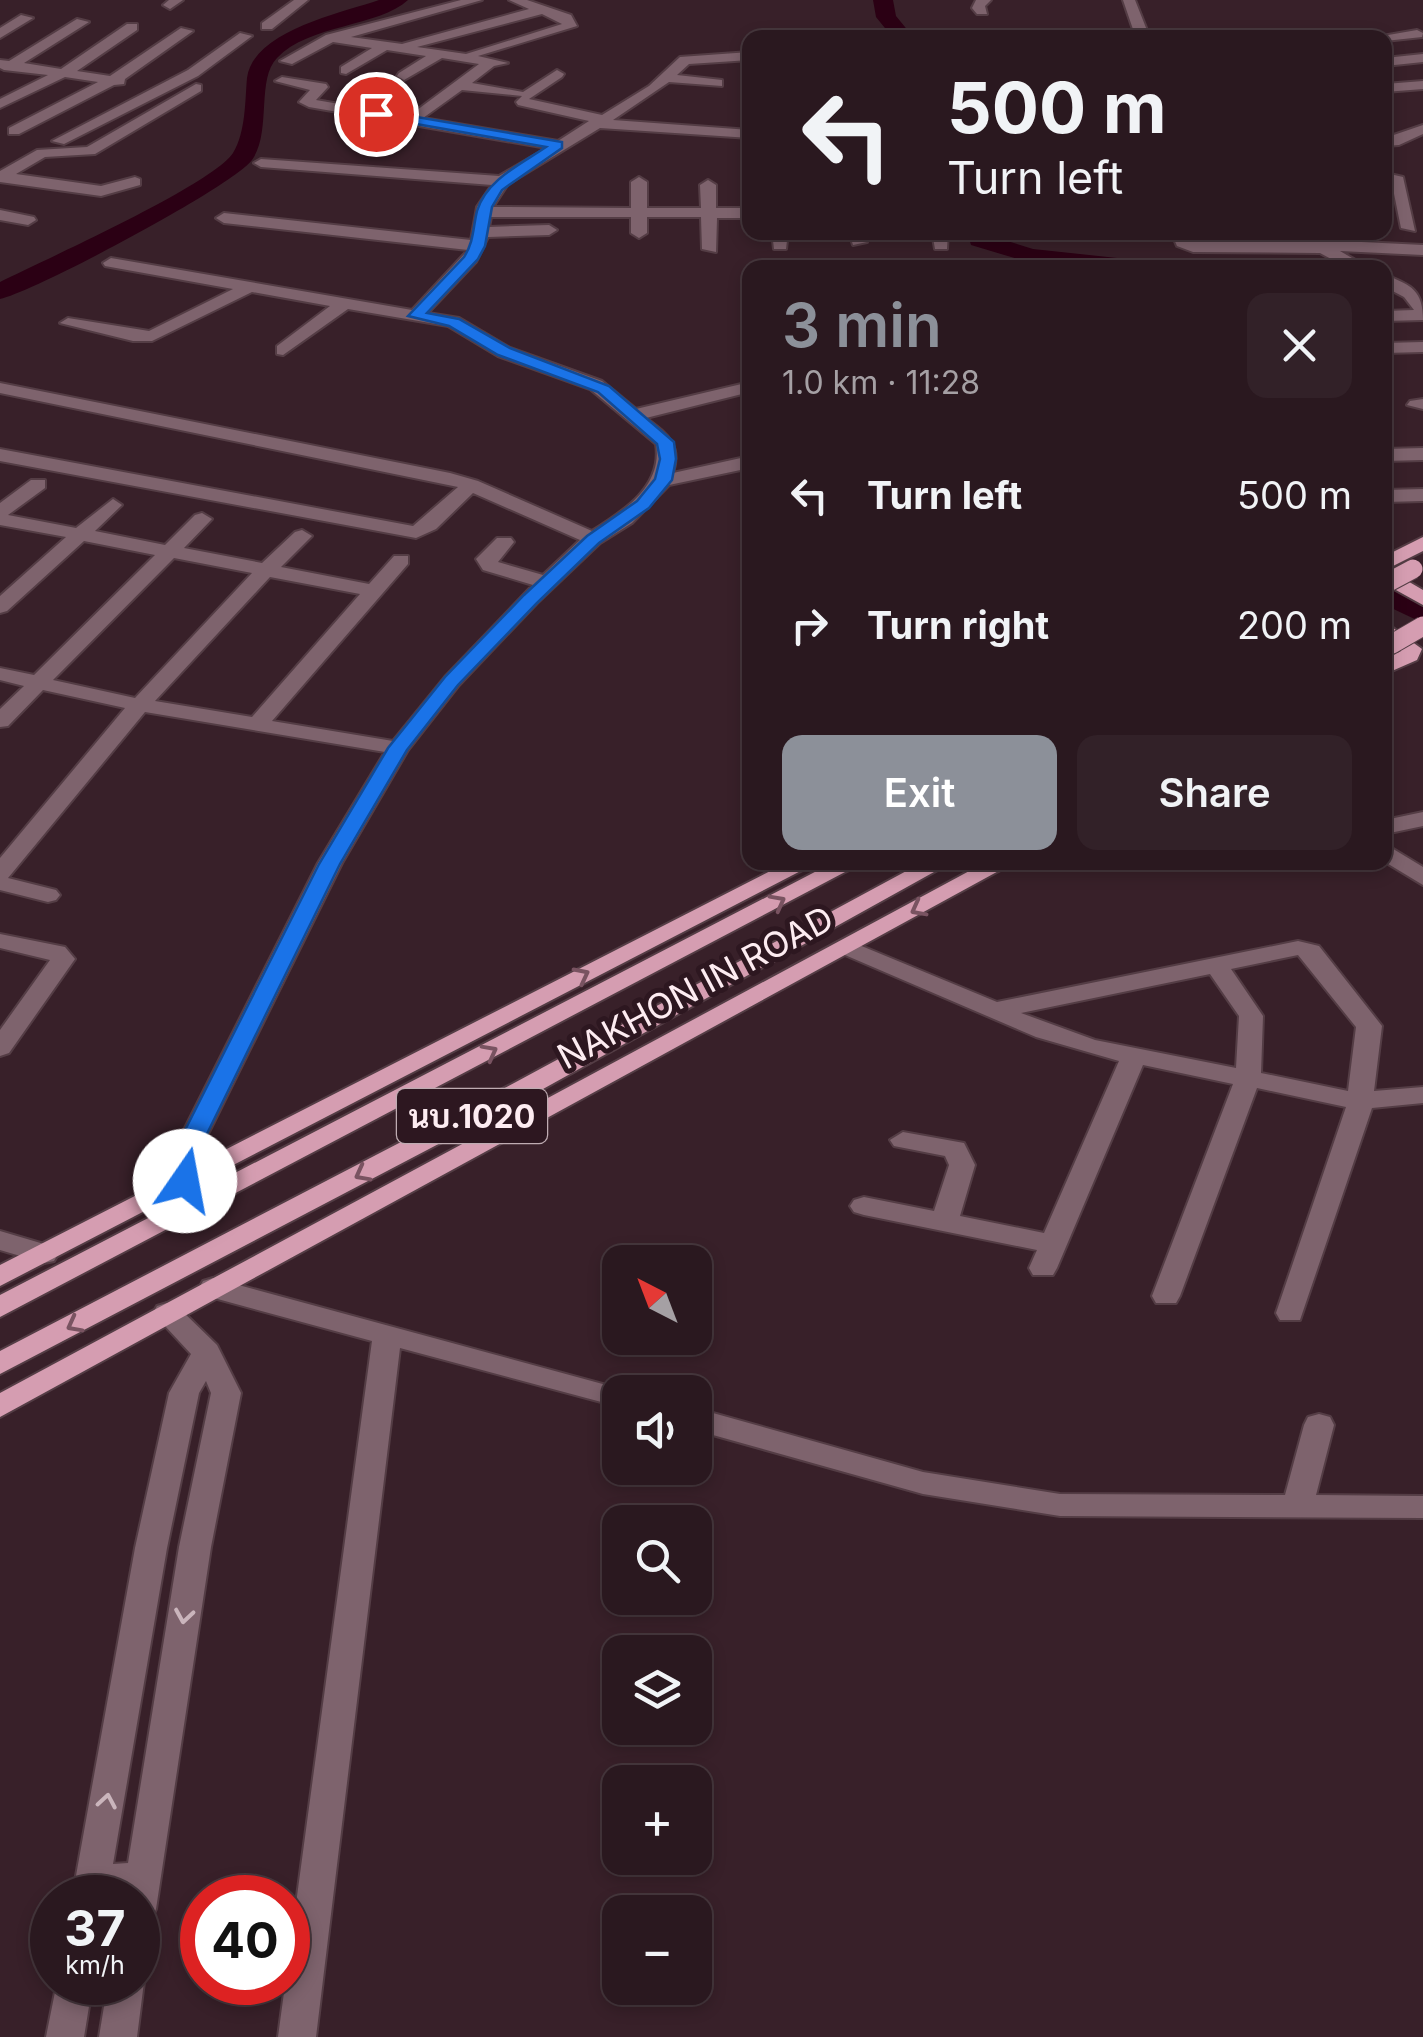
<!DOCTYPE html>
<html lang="en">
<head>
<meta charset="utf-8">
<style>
	:root { --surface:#2a181f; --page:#322128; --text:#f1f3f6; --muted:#a5a0a4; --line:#46373d; --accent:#8c9099 }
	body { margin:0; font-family:Inter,Sarabun,sans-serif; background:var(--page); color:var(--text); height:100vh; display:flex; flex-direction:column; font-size:38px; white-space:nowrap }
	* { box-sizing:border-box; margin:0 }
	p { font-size:32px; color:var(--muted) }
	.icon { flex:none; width:55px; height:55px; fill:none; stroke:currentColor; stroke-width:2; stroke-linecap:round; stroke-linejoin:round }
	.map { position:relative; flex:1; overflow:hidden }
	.drawer { position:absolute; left:742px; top:260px; width:650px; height:610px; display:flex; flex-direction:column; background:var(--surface); border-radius:20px; box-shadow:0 5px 15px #0003,0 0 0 2px var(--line) }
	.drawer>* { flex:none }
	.banner { position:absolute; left:742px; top:30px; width:650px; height:210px; border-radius:20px; box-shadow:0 5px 15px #0003,0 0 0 2px var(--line); background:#2a181f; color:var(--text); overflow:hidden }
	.needle { width:65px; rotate:318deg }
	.buttons { position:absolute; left:602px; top:1245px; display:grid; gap:20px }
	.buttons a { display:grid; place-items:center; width:110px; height:110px; border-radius:20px; background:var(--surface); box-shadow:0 5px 15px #0003,0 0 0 2px var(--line); font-size:50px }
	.speed { position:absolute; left:30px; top:1875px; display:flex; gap:20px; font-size:50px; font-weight:700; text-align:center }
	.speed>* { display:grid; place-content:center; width:130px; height:130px; border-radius:50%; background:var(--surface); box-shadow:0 5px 15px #0003,0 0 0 2px var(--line); line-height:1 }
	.speed small { font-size:25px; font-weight:400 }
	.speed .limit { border:15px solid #d22; background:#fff; color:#111 }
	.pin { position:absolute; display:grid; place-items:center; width:85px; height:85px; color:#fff; margin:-42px; border:5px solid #fff; border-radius:50%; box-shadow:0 2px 10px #0007 }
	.me { position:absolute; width:110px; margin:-55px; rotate:12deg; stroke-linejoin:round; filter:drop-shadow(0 0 8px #0008) }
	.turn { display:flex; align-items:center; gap:35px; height:210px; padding:0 40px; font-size:45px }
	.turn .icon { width:130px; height:130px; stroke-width:2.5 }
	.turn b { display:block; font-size:70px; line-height:85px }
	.round { display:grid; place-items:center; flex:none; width:105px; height:105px; border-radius:20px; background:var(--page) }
	.summary { display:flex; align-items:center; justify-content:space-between; height:170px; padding:0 40px }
	h1 { font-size:60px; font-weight:600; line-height:75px; color:var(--accent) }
	.button { display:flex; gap:20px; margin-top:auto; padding:20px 40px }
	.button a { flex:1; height:115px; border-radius:20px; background:var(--accent); color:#fff; font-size:40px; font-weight:600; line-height:115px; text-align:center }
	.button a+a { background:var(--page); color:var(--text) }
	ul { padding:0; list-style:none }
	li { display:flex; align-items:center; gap:30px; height:130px; padding:0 40px }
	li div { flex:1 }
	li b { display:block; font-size:38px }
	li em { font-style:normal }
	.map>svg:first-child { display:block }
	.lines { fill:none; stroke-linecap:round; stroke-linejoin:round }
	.river { fill:#2b0014; fill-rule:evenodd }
	.minor-casing { stroke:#543d45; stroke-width:4 }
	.major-casing { stroke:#543d45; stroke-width:4 }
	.minor { fill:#7e636d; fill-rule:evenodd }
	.major { fill:#d59db1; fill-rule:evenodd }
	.major-bridge-casing { stroke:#543d45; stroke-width:21; stroke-linecap:butt }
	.major-bridge { stroke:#d59db1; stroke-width:19 }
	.oneway { stroke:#795361 }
	.oneway2 { stroke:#cab5bc }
	.route { fill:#1a73e8; stroke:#114b97; stroke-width:2.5 }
	.labels { text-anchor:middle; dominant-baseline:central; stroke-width:10; stroke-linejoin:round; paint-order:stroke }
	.shield { fill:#2d1720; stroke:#bfacb2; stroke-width:2.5 }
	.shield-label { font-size:32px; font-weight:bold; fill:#fdecf1 }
	.street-label { font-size:35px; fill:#fdecf1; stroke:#2d1720 }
</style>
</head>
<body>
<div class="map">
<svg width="1423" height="2037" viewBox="0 0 1423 2037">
	<rect width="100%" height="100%" fill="#382029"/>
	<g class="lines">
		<path class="river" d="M 379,0 L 408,0 C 379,27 309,24 277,58 C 256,79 272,132 252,160 C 233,186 36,291 0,299 L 0,282 C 44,260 212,185 233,153 C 246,132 245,100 247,78 C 253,31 341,13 379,0 Z
			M 873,0 L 893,0 L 896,16 L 914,38 L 893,38 L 876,17 Z
			M 967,232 L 991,232 L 991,236 L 1033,249 L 1145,261 L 1157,268 L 1031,263 L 971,245 Z
			M 1385,583 L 1423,601 L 1423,623 L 1385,605 Z"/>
		<g class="minor-casing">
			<path id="minor" d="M 169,0 L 183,0 L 170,9 L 163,5 Z
				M 294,0 L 308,0 L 272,29 L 262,29 L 262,23 Z
				M 461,0 L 482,0 L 351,37 L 402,44 L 529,9 L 509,0 L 527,0 L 571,15 L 577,26 L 478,56 L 508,63 L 494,66 L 472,83 L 523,92 L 557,70 L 564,74 L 562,77 L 529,99 L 602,115 L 649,86 L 680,57 L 750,52 L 750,60 L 689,64 L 677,75 L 722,80 L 722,86 L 669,82 L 613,120 L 750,130 L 750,138 L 600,128 L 508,184 L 493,207 L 631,208 L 631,182 L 639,177 L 647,182 L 647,208 L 701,208 L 700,185 L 708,180 L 716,185 L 716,208 L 750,208 L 750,218 L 717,218 L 716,252 L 702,249 L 701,217 L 647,217 L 647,233 L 639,238 L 631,233 L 631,217 L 491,217 L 489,227 L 549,225 L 557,230 L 549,235 L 488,237 L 476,262 L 428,313 L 459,318 L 510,348 L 602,381 L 636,409 L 750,382 L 750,392 L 646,418 C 667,434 682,444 673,473 L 750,456 L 750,468 L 669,485 L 632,523 L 600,543 L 537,603 L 459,685 L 408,750 L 342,863 L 201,1148 L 195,1187 L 175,1187 L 172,1181 L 175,1148 L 318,863 L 385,752 L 145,712 L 8,878 L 56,890 L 60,895 L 56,900 L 48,902 L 0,890 L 0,858 L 125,708 L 43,690 L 8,726 L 0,727 L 0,709 L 24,686 L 0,680 L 0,668 L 34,675 L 155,555 L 84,541 L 7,611 L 0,613 L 0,596 L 66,537 L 0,525 L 0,503 L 31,480 L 45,480 L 45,488 L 8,515 L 76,528 L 113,499 L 122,505 L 95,531 L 165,545 L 195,515 L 202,513 L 212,519 L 184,548 L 262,563 L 295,532 L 302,530 L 312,536 L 281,567 L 369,584 L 394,556 L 408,556 L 408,564 L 272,721 L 393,741 L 445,677 L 533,585 L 483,570 L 476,559 L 497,538 L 511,538 L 514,542 L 498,562 L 543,575 L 580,540 L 473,493 L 436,529 L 416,538 L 0,461 L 0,449 L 413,526 L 458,487 L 0,393 L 0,383 L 450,473 L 478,481 L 592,531 C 624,511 663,486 656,444 L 590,389 L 498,356 L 448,326 L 348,309 L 283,355 L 277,354 L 277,346 L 330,306 L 252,292 L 152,341 L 133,341 L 60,323 L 68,318 L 149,331 L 233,289 L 105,266 L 103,263 L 111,258 L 412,310 L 468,250 L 224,223 L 216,218 L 224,213 L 471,240 L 477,207 L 492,185 L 261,167 L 254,163 L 261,159 L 499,176 L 547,148 L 309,107 L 299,102 L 310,90 L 275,81 L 282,77 L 326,84 L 328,87 L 316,100 L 409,116 L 479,64 L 442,58 L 404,80 L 397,76 L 399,73 L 426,56 L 387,50 L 346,74 L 341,73 L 341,67 L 372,48 L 333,42 L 292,64 L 280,61 L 326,35 ZM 542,14 L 562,24 L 466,54 L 417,47 ZM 462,90 L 522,96 L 516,102 L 518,105 L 589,121 L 558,141 L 423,118 ZM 174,558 L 252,573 L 135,698 L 53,680 ZM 270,577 L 360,594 L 252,717 L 155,701 Z
				M 976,0 L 991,0 L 985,6 L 987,14 L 977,14 L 972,8 Z
				M 1123,0 L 1135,0 L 1150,38 L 1136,38 Z
				M 21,15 L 33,18 L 0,38 L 0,28 Z
				M 77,19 L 89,22 L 24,63 L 61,69 L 127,24 L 137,24 L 137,30 L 77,71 L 110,76 L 181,28 L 193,31 L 125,79 L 124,84 L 114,85 L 19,134 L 9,134 L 9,128 L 98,82 L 65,77 L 0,108 L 0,99 L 48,75 L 4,70 L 0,68 L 0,60 L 9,61 Z
				M 1417,30 L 1423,33 L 1422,37 L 1385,41 L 1385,38 L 1371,38 Z
				M 240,33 L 252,36 L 198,76 L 64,144 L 52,141 L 188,70 Z
				M 1423,54 L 1423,62 L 1385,66 L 1385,58 Z
				M 1423,81 L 1423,89 L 1385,92 L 1385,84 Z
				M 196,84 L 201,85 L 201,91 L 95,154 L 45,157 L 16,174 L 101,186 L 135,177 L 140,179 L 140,185 L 101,196 L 0,182 L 0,171 L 37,150 L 87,147 Z
				M 1423,125 L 1423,134 L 1399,145 L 1385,146 L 1385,138 Z
				M 1390,174 L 1403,177 L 1415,231 L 1401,228 Z
				M 0,210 L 34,217 L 36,220 L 28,225 L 0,220 Z
				M 772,232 L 788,232 L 786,249 L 774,249 Z
				M 849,232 L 865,232 L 867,242 L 853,245 Z
				M 932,232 L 948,232 L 947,249 L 935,249 Z
				M 1171,232 L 1187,232 L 1195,242 L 1321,240 L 1423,245 L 1423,255 L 1340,251 L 1369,268 L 1348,268 L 1320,253 L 1193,252 L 1177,246 Z
				M 1385,275 C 1412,285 1423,291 1423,320 L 1385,321 L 1385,311 L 1414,310 L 1404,297 L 1385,287 Z
				M 1423,342 L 1423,352 L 1385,353 L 1385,343 Z
				M 1423,399 L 1423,409 L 1407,405 L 1410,401 Z
				M 1423,448 L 1423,460 L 1385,461 L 1385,449 Z
				M 1423,489 L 1423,501 L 1385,502 L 1385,490 Z
				M 1423,812 L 1423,826 L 1385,834 L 1385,820 Z
				M 1385,844 L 1423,867 L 1423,885 L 1385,862 Z
				M 0,934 L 65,947 L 75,959 L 9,1053 L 0,1056 L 0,1030 L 50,960 L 0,948 Z
				M 847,940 L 997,1002 L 1298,941 L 1319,946 L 1382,1026 L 1374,1091 L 1423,1087 L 1423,1103 L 1372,1108 L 1300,1320 L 1280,1320 L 1276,1313 L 1346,1107 L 1257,1088 L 1180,1296 L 1176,1303 L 1156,1303 L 1152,1296 L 1233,1084 L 1143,1065 L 1057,1268 L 1053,1275 L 1033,1275 L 1029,1268 L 1037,1250 L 864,1215 L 854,1212 L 850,1206 L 854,1200 L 864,1197 L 934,1211 L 949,1165 L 945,1156 L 894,1146 L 890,1140 L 903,1132 L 964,1143 L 975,1165 L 960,1216 L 1044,1233 L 1119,1061 L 1036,1037 L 838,952 L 835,947 L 838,942 ZM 1298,955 L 1356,1027 L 1348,1091 L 1261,1073 L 1263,1016 L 1231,969 ZM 1210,974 L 1239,1016 L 1236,1068 L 1095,1040 L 1021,1013 Z
				M 0,1231 L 54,1247 L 58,1254 L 54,1261 L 44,1263 L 0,1250 Z
				M 213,1278 L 632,1392 L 620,1392 L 620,1407 L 400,1348 L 316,2037 L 278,2037 L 372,1341 L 203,1295 L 199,1288 L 203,1281 Z
				M 167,1303 L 177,1306 L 217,1345 L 241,1393 L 211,1547 L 156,1909 L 151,1920 L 138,1924 L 138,1898 L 122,1898 L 123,1893 L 72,1898 L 135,1548 L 169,1393 L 191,1354 L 153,1313 L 157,1306 ZM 206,1381 L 211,1393 L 179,1547 L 128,1863 L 113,1864 L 167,1548 L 199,1393 Z
				M 695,1408 L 923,1472 L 1060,1494 L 1285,1495 L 1304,1425 L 1308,1417 L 1319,1414 L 1330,1417 L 1334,1425 L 1316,1495 L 1423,1496 L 1423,1518 L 1060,1516 L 923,1494 L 695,1430 Z
				M 138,1970 L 144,1982 L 137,2037 L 99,2037 L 108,1982 L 138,1982 Z
				M 57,1982 L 93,1982 L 84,2037 L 46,2037 Z"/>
		</g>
		<g class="major-casing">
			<path id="major" d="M 1423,537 L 1423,551 L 1387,569 L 1423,590 L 1423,605 L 1385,584 L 1385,556 Z
				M 1385,622 L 1422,649 L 1417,660 L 1385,674 L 1385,660 L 1401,651 L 1385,638 Z
				M 788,862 L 818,862 L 0,1286 L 0,1265 Z
				M 834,862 L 864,862 L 0,1317 L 0,1295 Z
				M 923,862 L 952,862 L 534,1094 L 0,1374 L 0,1351 L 516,1082 Z
				M 986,862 L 1015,862 L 0,1417 L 0,1393 Z"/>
		</g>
		<use href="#minor" class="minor"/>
		<use href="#major" class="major"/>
		<g class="major-bridge-casing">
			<path id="major-bridge" d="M 1385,584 L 1413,569
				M 1392,644 L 1423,626"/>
		</g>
		<use href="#major-bridge" class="major-bridge"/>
	</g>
	<defs><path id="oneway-chevron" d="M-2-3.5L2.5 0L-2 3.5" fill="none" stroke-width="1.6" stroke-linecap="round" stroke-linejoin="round" transform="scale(2.5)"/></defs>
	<g class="oneway">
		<use href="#oneway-chevron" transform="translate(778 902) rotate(-28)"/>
		<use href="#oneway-chevron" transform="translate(918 909) rotate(152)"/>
		<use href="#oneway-chevron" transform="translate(582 975) rotate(-27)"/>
		<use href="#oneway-chevron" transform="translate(490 1052) rotate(-28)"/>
		<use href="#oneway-chevron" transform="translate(362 1174) rotate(152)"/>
		<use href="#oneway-chevron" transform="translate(74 1325) rotate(152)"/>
	</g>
	<g class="oneway2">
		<use href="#oneway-chevron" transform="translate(184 1616) rotate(99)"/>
		<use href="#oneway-chevron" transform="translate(107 1801) rotate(-80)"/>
	</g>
	<path class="route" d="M 376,110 L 562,142 L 562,148 L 502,190 L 492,207 L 485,246 L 478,259 L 427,313 L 459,319 L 510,348 L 609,386 L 674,442 L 676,459 L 672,480 L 649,508 L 599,543 L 537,603 L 458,685 L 407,750 L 340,864 L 200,1148 L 197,1181 L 185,1189 L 173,1181 L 176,1148 L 319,864 L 388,748 L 445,677 L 524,595 L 587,536 L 637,501 L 655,479 L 660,459 L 657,444 L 598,392 L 498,355 L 449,326 L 408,316 L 464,257 C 474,242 473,227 477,211 C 486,180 521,164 546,147 L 371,116 L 369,114 Z"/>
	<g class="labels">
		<rect class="shield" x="397" y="1089" width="150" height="54" rx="8"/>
		<g class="shield-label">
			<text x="472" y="1116">นบ.1020</text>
		</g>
		<g class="street-label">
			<text transform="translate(695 987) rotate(-28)">NAKHON IN ROAD</text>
		</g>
	</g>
</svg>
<div class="buttons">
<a><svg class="needle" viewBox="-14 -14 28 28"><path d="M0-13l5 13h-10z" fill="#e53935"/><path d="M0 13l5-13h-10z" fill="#a5a0a4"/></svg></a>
<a><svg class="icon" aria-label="sound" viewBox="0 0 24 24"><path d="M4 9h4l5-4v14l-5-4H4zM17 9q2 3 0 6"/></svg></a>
<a><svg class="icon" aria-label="search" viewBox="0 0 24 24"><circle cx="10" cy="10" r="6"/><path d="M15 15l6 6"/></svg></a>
<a><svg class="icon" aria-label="layers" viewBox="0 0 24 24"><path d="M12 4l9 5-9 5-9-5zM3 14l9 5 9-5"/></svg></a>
<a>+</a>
<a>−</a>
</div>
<div class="speed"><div>37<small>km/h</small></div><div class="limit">40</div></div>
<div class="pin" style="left:376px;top:114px;background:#d93025"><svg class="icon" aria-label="arrive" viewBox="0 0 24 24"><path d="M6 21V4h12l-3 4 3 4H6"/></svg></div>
<svg class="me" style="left:185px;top:1181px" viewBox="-20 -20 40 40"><circle r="19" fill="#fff"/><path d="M0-13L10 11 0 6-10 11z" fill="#1a73e8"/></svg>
<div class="banner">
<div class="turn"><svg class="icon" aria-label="left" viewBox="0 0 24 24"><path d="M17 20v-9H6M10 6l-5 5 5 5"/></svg><div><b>500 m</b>Turn left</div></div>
</div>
<section class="drawer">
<div class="summary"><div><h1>3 min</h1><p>1.0 km · 11:28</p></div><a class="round"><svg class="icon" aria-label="close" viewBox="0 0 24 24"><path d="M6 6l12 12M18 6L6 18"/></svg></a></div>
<ul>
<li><svg class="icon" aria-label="left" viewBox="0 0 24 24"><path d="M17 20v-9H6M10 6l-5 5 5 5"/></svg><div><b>Turn left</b></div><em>500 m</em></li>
<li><svg class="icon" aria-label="right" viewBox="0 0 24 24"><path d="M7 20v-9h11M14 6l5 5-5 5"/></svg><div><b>Turn right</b></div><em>200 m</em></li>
</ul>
<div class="button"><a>Exit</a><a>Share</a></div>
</section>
</div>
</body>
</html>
